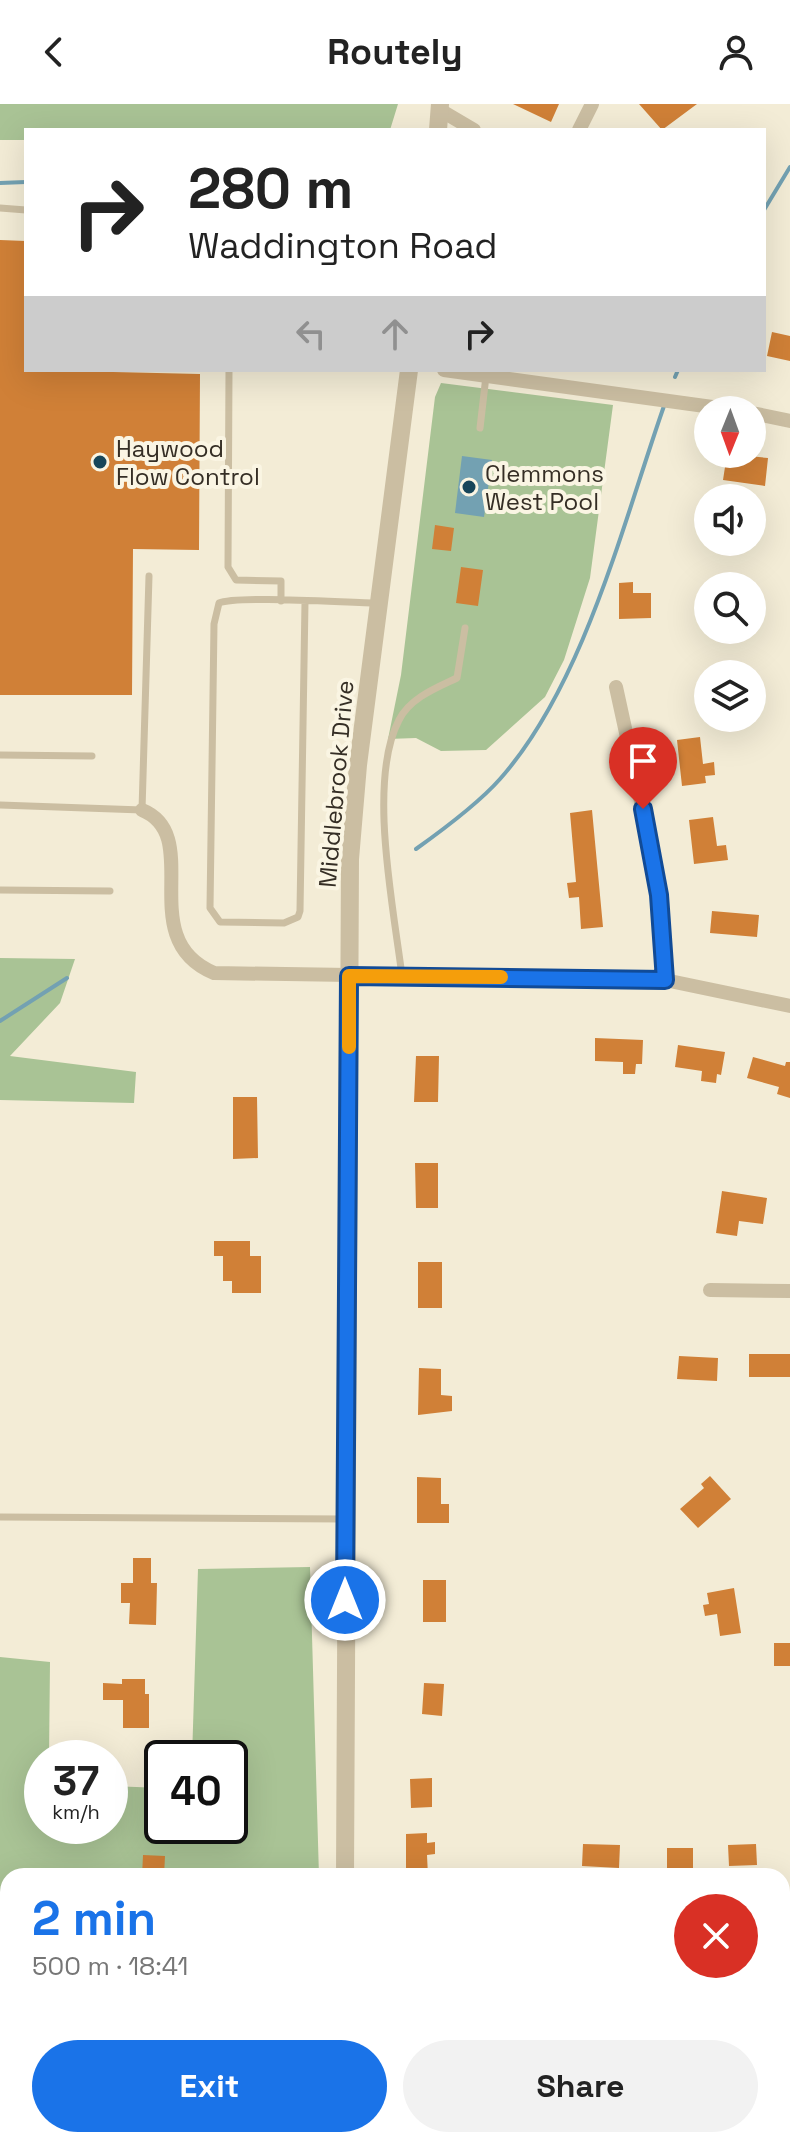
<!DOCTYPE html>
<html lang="en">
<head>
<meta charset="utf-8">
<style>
	:root { --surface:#fff; --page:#f2f2f2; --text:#222; --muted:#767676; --accent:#1a73e8 }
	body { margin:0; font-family:"Space Grotesk",sans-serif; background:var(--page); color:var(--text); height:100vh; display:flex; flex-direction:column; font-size:30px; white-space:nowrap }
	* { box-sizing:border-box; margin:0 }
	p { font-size:26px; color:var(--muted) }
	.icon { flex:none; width:44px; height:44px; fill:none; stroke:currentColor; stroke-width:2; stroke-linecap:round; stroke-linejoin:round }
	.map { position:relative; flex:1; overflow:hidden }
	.details { position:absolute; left:0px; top:1764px; width:790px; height:280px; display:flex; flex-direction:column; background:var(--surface); border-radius:24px 24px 0 0; box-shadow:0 8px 32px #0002 }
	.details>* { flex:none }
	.guide { position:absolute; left:24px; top:24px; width:742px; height:244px; border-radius:0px; box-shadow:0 8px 32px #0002; background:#fff; color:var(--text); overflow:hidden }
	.needle { width:52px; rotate:181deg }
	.controls { position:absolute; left:694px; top:292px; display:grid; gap:16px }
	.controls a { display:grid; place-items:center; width:72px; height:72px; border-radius:50%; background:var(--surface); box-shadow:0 8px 32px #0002; font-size:40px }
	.speed { position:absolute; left:24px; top:1636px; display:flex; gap:16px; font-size:40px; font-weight:700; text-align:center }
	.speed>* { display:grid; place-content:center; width:104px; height:104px; border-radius:50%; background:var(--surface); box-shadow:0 8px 32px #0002; line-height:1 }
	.speed small { font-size:20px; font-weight:400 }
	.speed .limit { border:4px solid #111; border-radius:12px; background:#fff; color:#111 }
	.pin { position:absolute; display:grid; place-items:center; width:68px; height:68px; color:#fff; margin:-82px -34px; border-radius:50% 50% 50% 0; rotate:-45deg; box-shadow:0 0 8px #0007 }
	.pin .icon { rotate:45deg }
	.me { position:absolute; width:88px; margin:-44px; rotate:0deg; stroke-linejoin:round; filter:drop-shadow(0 0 6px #0008) }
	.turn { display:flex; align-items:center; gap:28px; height:168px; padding:0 32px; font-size:36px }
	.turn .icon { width:104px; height:104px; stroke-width:2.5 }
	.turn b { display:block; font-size:56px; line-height:68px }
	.lanes { display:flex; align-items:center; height:76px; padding:0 32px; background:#0003; justify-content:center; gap:40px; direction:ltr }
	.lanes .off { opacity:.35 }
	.round { display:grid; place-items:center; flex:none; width:84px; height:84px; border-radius:42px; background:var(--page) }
	.head { display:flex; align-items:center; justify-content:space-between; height:136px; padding:0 32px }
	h1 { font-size:48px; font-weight:600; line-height:60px; color:var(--accent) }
	.primary-button { display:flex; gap:16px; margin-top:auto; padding:16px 32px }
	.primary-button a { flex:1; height:92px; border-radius:48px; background:var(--accent); color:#fff; font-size:32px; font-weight:600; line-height:92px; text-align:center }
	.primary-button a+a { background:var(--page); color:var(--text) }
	header { display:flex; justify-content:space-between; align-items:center; height:104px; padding:0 32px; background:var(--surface); font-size:36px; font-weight:600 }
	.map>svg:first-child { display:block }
	.green { fill:#a9c395 }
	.water { fill:#73a1b2 }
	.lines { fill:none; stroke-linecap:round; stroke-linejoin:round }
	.stream { stroke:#73a1b2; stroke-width:4 }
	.building { fill:#d08037 }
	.service { stroke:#cbbea2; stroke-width:7 }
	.minor { stroke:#cbbea2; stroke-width:14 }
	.tertiary { stroke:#cbbea2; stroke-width:18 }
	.route-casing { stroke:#114b97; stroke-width:20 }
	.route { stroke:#1a73e8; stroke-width:14 }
	.slow { stroke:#f59e0b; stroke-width:14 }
	.poi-dot { fill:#17465a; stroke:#faf5e3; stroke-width:3 }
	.labels { text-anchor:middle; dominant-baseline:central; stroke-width:8; stroke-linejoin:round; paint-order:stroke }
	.poi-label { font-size:24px; fill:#352e25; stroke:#faf5e3; text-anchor:start }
	.street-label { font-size:24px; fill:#352e25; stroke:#faf5e3 }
</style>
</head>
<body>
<header><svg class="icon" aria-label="back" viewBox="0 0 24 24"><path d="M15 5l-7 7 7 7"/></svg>Routely<svg class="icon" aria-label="person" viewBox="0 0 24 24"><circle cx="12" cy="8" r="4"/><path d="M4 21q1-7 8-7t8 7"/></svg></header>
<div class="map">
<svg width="790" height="2044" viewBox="0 0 790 2044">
	<rect width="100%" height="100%" fill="#f3ecd6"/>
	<path class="green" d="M 0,0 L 398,0 L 390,26 L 26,26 L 26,36 L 0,36 Z
		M 441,279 L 613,301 L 590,474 L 564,556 L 545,593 L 486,646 L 441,647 L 416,634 L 388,635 L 401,571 L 435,293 Z
		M 0,854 L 75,855 L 60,899 L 10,952 L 136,968 L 134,999 L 0,996 Z
		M 310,1463 L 319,1772 L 8,1772 L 8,1904 L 0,1902 L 0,1553 L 50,1558 L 49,1654 L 42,1654 L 42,1722 L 110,1722 L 110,1682 L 162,1684 L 162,1722 L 230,1722 L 230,1654 L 192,1654 L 198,1465 Z"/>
	<path class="water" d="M 462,352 L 492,356 L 484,413 L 455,409 Z"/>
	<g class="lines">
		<path class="stream" d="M 0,79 L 26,78
			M 764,106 L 790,63
			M 675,273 L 678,266
			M 416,745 C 444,725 478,700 500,675 C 584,580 623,419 664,302
			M 0,917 L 67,874"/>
	</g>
	<path class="building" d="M 513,0 L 559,0 L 551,18 Z
		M 639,0 L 697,0 L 662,26 Z
		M 0,136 L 26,137 L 26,266 L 200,270 L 199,446 L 133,445 L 132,591 L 0,591 Z
		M 772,228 L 790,232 L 790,257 L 767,252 Z
		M 727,350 L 768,354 L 765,382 L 723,376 Z
		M 435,421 L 454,424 L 451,447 L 432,445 Z
		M 461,463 L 483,466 L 478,502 L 456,499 Z
		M 633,478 L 633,489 L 651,489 L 651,514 L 619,515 L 619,479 Z
		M 700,633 L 703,660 L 714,658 L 715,671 L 705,672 L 706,679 L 682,682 L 677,636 Z
		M 592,706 L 603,823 L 581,825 L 579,793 L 569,794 L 567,779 L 576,778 L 570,709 Z
		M 713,713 L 717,742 L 726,741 L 728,756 L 694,760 L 689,716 Z
		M 712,807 L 759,811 L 757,833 L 710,829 Z
		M 595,934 L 643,936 L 642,960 L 636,960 L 635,970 L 623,970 L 623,958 L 595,957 Z
		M 678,941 L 725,948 L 721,971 L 717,970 L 716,979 L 701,977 L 702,967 L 675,963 Z
		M 416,952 L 439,952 L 438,998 L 414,998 Z
		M 753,953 L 785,962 L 786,958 L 790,958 L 790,994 L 777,990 L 779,983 L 747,974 Z
		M 233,993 L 257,993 L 258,1054 L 233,1055 Z
		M 415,1059 L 438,1059 L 438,1104 L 416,1104 Z
		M 722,1087 L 767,1094 L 763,1120 L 739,1117 L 737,1132 L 716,1129 Z
		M 214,1137 L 250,1137 L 250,1152 L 261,1152 L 261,1189 L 232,1189 L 232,1177 L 223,1177 L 223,1152 L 214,1152 Z
		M 418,1158 L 442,1158 L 442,1204 L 418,1204 Z
		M 749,1250 L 790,1250 L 790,1273 L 749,1273 Z
		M 679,1252 L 718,1254 L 717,1277 L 677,1275 Z
		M 419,1264 L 441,1265 L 441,1291 L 452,1292 L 452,1307 L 418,1311 Z
		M 710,1372 L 731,1395 L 698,1424 L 680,1405 L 704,1384 L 701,1380 Z
		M 417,1373 L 441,1374 L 441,1400 L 449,1400 L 449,1419 L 417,1419 Z
		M 133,1454 L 151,1454 L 151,1479 L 157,1479 L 156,1521 L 129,1520 L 130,1499 L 121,1499 L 121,1479 L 133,1479 Z
		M 423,1476 L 446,1476 L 446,1518 L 423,1518 Z
		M 734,1484 L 741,1529 L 720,1532 L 717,1510 L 705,1512 L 703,1501 L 709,1500 L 707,1489 Z
		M 774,1539 L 790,1539 L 790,1562 L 774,1562 Z
		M 122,1575 L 145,1575 L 145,1590 L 149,1590 L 149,1624 L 123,1624 L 123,1596 L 103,1596 L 103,1579 L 122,1580 Z
		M 424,1579 L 444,1580 L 442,1612 L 422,1610 Z
		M 432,1674 L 432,1703 L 411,1704 L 410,1675 Z
		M 427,1729 L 427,1739 L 435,1738 L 435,1750 L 427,1751 L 428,1772 L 406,1772 L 406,1730 Z
		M 583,1740 L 620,1741 L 619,1764 L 582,1762 Z
		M 756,1740 L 757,1761 L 729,1762 L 728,1741 Z
		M 667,1744 L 693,1744 L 693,1764 L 667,1765 Z
		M 143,1751 L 165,1752 L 164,1772 L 142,1772 Z"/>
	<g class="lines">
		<path class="service" d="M 0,104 L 26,106
			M 229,266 L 228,463 L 236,476 L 281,477 L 281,497
			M 480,324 L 486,272
			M 305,498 L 300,807 L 298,813 L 284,819 L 220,818 L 210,804 L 214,520 L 219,499 C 237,491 350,499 377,499
			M 0,651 L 92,652
			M 0,701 L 142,706 L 149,472
			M 0,786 L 110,787
			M 402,872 C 394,806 367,677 399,616 C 410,594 436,584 457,574 L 465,524
			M 0,1413 L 345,1415"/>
		<path class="minor" d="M 440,6 L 474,26
			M 579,26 L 592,0
			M 444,266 L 734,306
			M 752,309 L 790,317
			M 616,583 L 654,757 L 665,876
			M 142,706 C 206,732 132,835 214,869 L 665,876 L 790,902
			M 710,1186 L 790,1187
			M 782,1808 L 790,1808"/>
		<path class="tertiary" d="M 438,26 L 440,0
			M 345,1772 L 350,755 L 358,661 L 409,266
			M 347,2044 L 347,2036"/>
	</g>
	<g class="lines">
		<g class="route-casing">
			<path id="route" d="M 345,1496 L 349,872 L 665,876 L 659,791 L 643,705"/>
		</g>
		<use href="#route" class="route"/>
		<path class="slow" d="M 349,943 L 349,872 L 501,873"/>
	</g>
	<g class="poi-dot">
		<circle cx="100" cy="358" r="8"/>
		<circle cx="469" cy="383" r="8"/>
	</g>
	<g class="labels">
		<g class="poi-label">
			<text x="116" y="344">Haywood<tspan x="116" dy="28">Flow Control</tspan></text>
			<text x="485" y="369">Clemmons<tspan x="485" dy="28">West Pool</tspan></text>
		</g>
		<g class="street-label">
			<text transform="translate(336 680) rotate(-85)">Middlebrook Drive</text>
		</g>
	</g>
</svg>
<div class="controls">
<a><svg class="needle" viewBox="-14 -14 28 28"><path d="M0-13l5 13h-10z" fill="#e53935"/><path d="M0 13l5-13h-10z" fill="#767676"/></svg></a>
<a><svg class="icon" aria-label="sound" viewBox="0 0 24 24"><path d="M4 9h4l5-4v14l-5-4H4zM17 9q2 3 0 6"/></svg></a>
<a><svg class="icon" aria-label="search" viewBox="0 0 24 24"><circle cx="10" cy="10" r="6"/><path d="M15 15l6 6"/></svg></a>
<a><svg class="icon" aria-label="layers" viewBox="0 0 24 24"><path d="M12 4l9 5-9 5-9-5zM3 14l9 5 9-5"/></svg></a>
</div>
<div class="speed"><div>37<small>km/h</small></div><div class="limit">40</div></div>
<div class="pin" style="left:643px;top:705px;background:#d93025"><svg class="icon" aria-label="arrive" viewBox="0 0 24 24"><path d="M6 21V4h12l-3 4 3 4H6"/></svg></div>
<svg class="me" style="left:345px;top:1496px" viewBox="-20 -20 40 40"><circle r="17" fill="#1a73e8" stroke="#fff" stroke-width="3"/><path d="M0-11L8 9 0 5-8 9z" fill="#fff"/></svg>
<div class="guide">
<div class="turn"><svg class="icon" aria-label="right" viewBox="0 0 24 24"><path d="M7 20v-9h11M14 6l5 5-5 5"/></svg><div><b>280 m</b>Waddington Road</div></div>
<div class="lanes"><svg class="icon off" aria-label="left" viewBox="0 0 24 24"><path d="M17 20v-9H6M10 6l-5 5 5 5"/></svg><svg class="icon off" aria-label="ahead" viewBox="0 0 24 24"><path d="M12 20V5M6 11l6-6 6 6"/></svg><svg class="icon" aria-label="right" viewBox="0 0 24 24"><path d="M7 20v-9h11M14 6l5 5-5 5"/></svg></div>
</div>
<section class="details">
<div class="head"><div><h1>2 min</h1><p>500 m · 18:41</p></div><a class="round" style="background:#d93025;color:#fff"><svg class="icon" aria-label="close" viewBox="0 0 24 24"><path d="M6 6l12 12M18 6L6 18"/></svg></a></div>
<div class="primary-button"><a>Exit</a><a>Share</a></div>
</section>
</div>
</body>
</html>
